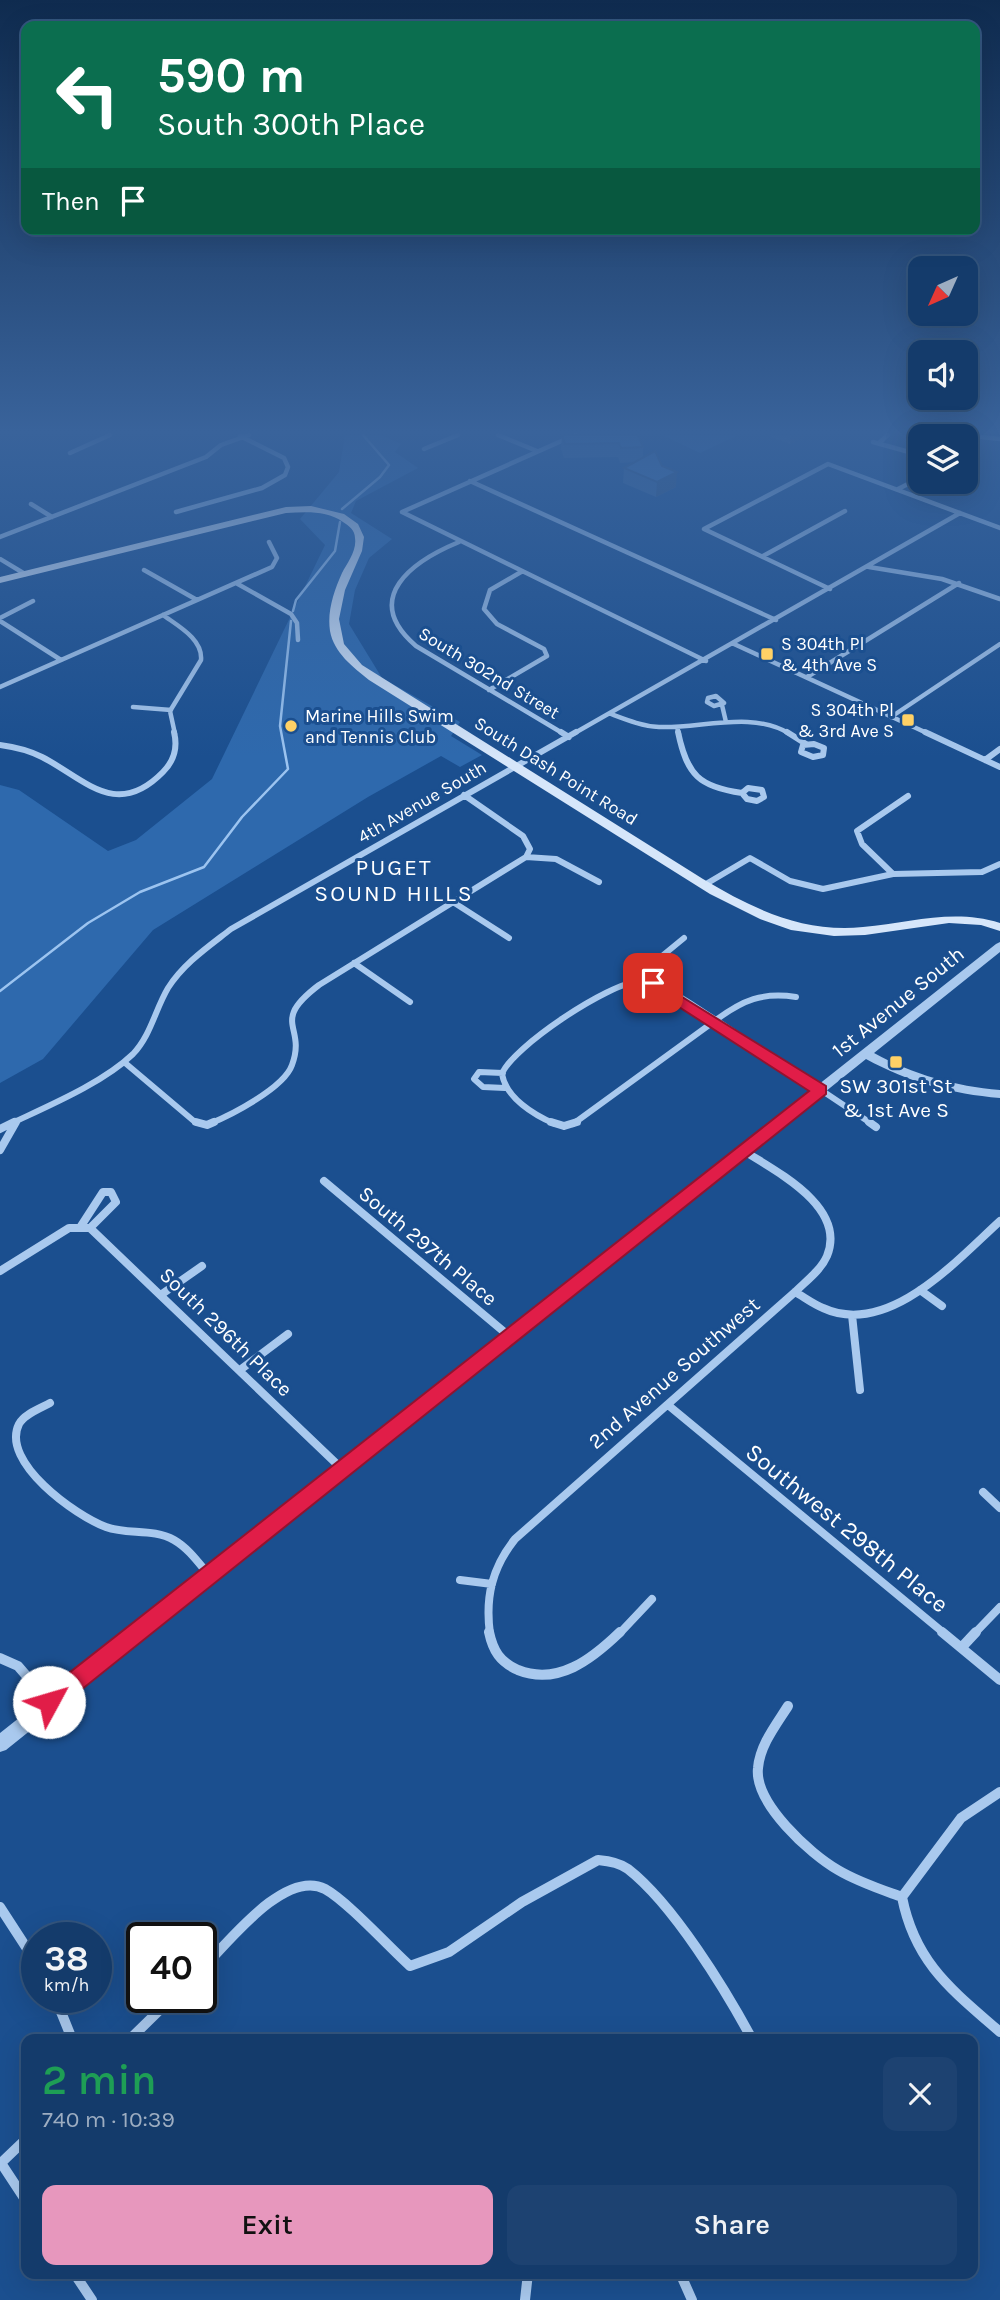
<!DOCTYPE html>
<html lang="en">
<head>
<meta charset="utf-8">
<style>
	:root { --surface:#143b6b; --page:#1d4271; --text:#f1f3f6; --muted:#9dadc1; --line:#33557e; --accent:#e797bd }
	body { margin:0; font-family:Karla,sans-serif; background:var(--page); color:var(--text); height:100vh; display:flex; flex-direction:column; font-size:26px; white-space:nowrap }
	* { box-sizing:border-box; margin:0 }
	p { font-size:23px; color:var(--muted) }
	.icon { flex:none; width:38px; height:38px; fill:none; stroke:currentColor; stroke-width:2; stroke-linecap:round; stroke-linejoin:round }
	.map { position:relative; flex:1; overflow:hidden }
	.panel { position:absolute; left:21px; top:2034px; width:957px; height:245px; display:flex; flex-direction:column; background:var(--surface); border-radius:14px; box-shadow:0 7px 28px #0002,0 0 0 2px var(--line) }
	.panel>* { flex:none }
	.top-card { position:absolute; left:21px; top:21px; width:959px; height:214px; border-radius:14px; box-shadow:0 7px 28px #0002,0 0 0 2px var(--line); background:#0b6e4f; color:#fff; overflow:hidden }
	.needle { width:46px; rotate:225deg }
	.fabs { position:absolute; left:908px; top:256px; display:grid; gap:14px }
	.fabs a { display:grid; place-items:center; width:70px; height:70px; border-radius:14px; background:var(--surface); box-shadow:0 7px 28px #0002,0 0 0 2px var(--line); font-size:35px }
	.speed { position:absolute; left:21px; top:1922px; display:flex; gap:14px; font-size:35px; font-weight:700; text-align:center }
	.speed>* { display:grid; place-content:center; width:91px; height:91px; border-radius:50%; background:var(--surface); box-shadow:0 7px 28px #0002,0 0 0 2px var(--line); line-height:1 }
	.speed small { font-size:18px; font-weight:400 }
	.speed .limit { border:4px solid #111; border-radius:10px; background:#fff; color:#111 }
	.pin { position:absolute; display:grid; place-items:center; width:60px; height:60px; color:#fff; margin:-30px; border-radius:14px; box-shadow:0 4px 10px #0006 }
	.me { position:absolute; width:77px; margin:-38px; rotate:51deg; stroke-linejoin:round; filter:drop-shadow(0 0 5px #0008) }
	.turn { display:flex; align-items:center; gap:24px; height:147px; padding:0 21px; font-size:32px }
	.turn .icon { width:91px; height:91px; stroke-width:2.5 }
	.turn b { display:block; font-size:49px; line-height:60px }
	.then { display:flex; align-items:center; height:66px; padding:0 21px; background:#0003; gap:14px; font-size:26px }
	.round { display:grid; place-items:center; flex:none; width:74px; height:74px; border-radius:14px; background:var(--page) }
	.headline { display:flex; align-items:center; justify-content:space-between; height:119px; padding:0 21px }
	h1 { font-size:42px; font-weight:600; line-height:52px; color:#1e9e55 }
	.primary-button { display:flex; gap:14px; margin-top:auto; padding:14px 21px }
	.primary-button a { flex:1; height:80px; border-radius:14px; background:var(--accent); color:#111; font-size:28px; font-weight:600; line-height:80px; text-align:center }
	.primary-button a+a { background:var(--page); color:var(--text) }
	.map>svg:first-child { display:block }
	.green { fill:#2e69ad }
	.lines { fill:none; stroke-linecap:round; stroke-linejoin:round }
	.stream { stroke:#9cc4f0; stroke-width:2.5 }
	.minor-far3 { stroke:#a9c9ee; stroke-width:4.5 }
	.minor-far2 { stroke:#a9c9ee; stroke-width:6 }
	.minor-far1 { stroke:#a9c9ee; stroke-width:8 }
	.minor { stroke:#a9c9ee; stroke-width:10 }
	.tertiary { fill:#a9c9ee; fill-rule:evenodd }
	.secondary { fill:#d6e6fa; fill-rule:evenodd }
	.wall { fill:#3a679d }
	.shaded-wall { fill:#305480 }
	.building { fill:#4478b7; stroke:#305480; stroke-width:2 }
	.route { fill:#e11d48; stroke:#92132f; stroke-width:2 }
	.poi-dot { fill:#ffd166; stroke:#1b4f8f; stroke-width:2.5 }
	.labels { text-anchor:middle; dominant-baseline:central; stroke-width:6; stroke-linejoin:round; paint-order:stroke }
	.far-poi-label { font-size:18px; fill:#fff; stroke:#1b4f8f; text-anchor:start }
	.far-street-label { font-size:18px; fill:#fff; stroke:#1b4f8f }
	.street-label { font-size:21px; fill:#fff; stroke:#1b4f8f }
	.poi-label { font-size:21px; fill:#fff; stroke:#1b4f8f }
	.neighbourhood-label { font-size:23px; letter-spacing:2px; fill:#fff; stroke:#1b4f8f }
	.near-street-label { font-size:24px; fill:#fff; stroke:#1b4f8f }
</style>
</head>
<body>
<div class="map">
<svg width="1000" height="2300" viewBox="0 0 1000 2300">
	<rect width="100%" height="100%" fill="#1b4f8f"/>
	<path class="green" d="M 345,435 L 381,435 L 401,444 L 395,452 L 418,468 L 356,501 L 351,513 L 392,539 L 369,558 L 355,590 L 349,624 L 382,678 L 460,722 L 451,736 L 482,755 L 460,767 L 441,756 L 368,797 L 153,930 L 43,1059 L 0,1083 L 0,785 L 19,790 L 108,851 L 136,840 L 212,779 L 325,545 L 300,519 L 339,472 Z
		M 662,435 L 738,435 L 700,453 Z"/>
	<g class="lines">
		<path class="stream" d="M 342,509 L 380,477 L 389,465 L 363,435
			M 293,611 L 296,600 L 335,551 L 340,522
			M 0,991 L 88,923 L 140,892 L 204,867 L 242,817 L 288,769 L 280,726 L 291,621"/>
		<path class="minor-far3" d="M 498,435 L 537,451
			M 575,435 L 402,512 L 706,661
			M 981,437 L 1000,439
			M 873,442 L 920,455
			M 880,442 L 888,435
			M 424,449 L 458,435
			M 70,453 L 110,435
			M 470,481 L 776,620
			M 898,489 L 920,478
			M 31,504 L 52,517
			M 176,512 L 262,488 L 285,475 L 288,467 L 284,458 L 240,436
			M 0,537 L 206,457 L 221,445 L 249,435
			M 459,542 C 413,561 360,598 416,646 L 564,734
			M 763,556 L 845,511
			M 0,559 L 25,574
			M 869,567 L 942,579 L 1000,599
			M 144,570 L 197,600
			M 236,583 L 291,614 L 297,623 L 298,640
			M 830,589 L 704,529 L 828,464 L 1000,528
			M 163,615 C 178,626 203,639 201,660 L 170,711 L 175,734
			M 0,618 L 33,601
			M 0,621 L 61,660
			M 734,644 L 929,734
			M 807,677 L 959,583
			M 0,687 L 272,567 L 277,558 L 269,542
			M 489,690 L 547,656 L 544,649 L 497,624 L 484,609 L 490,590 L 521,572
			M 716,696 L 724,703 L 714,706 L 707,702 L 708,698 Z
			M 722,705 L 726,722
			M 133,707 L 171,710
			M 611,714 C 627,720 642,726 659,727 C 700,729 752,710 790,734
			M 891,717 L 1000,644
			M 677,727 L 679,734
			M 573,734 L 960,513"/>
		<path class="minor-far2" d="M 561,732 L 569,737
			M 678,732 C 687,775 699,787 742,793
			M 787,732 L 806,744
			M 925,732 L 1000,767
			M 814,744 L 824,748 L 823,755 L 813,757 L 801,752 L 803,745 Z
			M 0,745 C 15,747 28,750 42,757 C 85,779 116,820 163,772 C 174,761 178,748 174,732
			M 985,760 L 1000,749
			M 748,788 L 762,790 L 764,797 L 757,801 L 747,799 L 742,793 Z
			M 464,795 L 523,836 L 530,849 L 526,857
			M 893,874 L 862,844 L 857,831 L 908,796
			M 706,884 L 750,858 L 790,881 L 823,889 L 893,874 L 982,872 L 1000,864
			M 453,902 L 509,938
			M 354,963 L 410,1002
			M 649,982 L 656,961 L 684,938
			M 716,1020 L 872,1124
			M 716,1020 C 743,1000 762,992 796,997
			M 124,1062 L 195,1122 L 203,1124
			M 503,1073 L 479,1072 L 474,1079 L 483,1087 L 505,1088
			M 10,1124 C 48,1106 103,1083 133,1054 C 151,1035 155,1010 168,988 C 184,963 208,947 231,929 L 576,732
			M 209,1124 C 231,1115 284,1088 292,1065 C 307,1025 269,1023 319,985 L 526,857 L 556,859 L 599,882
			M 555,1124 C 534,1115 506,1098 502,1074 C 511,1048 610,982 638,982 C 664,982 694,1007 716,1020
			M 573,1124 L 716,1020"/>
		<path class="minor-far1" d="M 196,1122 L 207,1125 L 214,1122
			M 551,1122 L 564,1126 L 577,1122
			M 869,1122 L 876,1127
			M 0,1129 L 14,1122
			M 0,1150 L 16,1122
			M 324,1181 L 509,1336
			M 81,1226 L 103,1192 L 111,1192 L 116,1202 L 90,1228
			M 0,1271 L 69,1228 L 90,1228 L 342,1469
			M 920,1290 L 942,1306
			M 795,1292 C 804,1297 813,1304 823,1308 C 888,1338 957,1260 1000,1221
			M 162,1294 L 202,1266
			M 852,1315 L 860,1390
			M 240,1370 L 288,1334
			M 50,1403 C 41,1408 24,1414 19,1424 C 0,1462 76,1516 106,1527 C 127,1535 153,1528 174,1540 C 188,1548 198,1562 208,1574
			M 668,1405 L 945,1634
			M 983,1492 L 1000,1508
			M 460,1580 L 492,1584
			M 490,1634 C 485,1597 492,1568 515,1539 L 795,1292 C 806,1281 821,1270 827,1256 C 847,1207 777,1172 744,1151
			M 619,1634 L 652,1599
			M 974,1634 L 1000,1607"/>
		<path class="minor" d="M 489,1632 C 493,1651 500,1662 518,1670 C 558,1686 592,1659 620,1632
			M 942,1632 L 1000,1680
			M 962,1647 L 976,1632
			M 0,1658 L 18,1666 L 49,1702
			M 788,1706 C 776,1725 760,1745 758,1768 C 754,1803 810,1854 838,1870 C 858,1882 880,1889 902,1897
			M 902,1897 C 915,1963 952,1990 1000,2032
			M 902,1897 L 961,1818 L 1000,1792
			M 0,1907 L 37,1964
			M 201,1970 C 227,1944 285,1868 325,1889 C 347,1901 389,1947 410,1966 L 449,1952 L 522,1902 L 598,1860 C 609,1861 620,1863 628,1869 C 673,1904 725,1989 752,2039
			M 55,1997 L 72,2039
			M 130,2039 L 173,1997
			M 1,2163 L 26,2201
			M 0,2164 L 26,2139
			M 74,2273 L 92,2300
			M 680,2273 L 692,2300
			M 525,2300 L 528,2273"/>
		<path class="tertiary" d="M 1000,942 L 1000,952 L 874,1053 C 914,1075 955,1086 1000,1090 L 1000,1098 C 952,1094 908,1082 866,1059 L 6,1750 L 0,1752 L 0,1733 L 996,944 Z"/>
		<path class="secondary" d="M 311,506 L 344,514 L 358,524 L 364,537 L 362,551 L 345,590 L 339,619 L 344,644 L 362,665 L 703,879 C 753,909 803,933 863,927 C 910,923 953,908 1000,923 L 1000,931 L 981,925 L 949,923 L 865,935 L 834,936 L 791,930 L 760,919 L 710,894 L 369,680 C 353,667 334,653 330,631 C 327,611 334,591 342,573 C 347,563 357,551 355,538 C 355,530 349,526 343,522 C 327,510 305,512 286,513 L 0,583 L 0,577 L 286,507 Z"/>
	</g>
	<path class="wall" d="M 562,435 L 643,447 L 643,457 L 662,466 L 676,487 L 656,497 L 623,483 L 624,468 L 635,462 L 620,463 L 618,457 L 564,458 L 561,449 Z
		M 767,435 L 807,435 L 790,444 Z"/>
	<path class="shaded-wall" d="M 791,435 L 807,435 L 790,444 Z
		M 677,472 L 676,487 L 656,497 L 657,482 Z"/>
	<path class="building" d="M 562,435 L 638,435 L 643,447 L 621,448 L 619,443 L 565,444 Z
		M 655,451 L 662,466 L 677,472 L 657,482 L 624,468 Z"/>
	<linearGradient id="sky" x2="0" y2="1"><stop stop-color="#0f2b4f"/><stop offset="0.57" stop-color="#39639b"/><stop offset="1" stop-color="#39639b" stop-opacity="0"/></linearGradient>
	<rect width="1000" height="757" fill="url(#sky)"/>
	<path class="route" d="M 653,979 L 826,1086 L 826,1094 L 56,1710 L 49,1713 L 41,1710 L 38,1702 L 41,1695 L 809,1091 L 648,987 L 646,983 Z"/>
	<g class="poi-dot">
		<rect x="760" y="647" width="14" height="14" rx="3.5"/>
		<rect x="901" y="713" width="14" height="14" rx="3.5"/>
		<circle cx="291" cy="726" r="7"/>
		<rect x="889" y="1055" width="14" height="14" rx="3.5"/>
	</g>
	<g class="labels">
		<g class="far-poi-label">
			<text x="781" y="644">S 304th Pl<tspan x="781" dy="21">&amp; 4th Ave S</tspan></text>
			<text x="894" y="710" text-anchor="end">S 304th Pl<tspan x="894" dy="21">&amp; 3rd Ave S</tspan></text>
			<text x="305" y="716">Marine Hills Swim<tspan x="305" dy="21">and Tennis Club</tspan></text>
		</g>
		<g class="far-street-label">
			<text transform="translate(489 673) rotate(31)">South 302nd Street</text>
			<text transform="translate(556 771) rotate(32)">South Dash Point Road</text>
			<text transform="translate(422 802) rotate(-30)">4th Avenue South</text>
		</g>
		<g class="street-label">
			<text transform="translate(898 1002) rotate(-39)">1st Avenue South</text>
			<text transform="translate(428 1246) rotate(40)">South 297th Place</text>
			<text transform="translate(226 1332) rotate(44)">South 296th Place</text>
			<text transform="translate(674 1373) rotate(-41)">2nd Avenue Southwest</text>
		</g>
		<g class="poi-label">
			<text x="896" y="1086">SW 301st St<tspan x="896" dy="24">&amp; 1st Ave S</tspan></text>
		</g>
		<g class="neighbourhood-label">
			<text x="394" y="867">PUGET<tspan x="394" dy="26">SOUND HILLS</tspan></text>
		</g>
		<g class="near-street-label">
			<text transform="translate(847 1528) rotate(39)">Southwest 298th Place</text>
		</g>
	</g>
</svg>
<div class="fabs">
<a><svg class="needle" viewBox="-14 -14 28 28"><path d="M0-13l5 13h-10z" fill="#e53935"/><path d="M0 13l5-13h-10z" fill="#9dadc1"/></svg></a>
<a><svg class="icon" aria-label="sound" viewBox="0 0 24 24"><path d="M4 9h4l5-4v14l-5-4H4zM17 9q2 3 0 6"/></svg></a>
<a><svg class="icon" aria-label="layers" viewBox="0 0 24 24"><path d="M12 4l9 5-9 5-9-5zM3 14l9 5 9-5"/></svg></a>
</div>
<div class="speed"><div>38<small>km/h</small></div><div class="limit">40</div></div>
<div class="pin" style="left:653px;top:983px;background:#d93025"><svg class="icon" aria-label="arrive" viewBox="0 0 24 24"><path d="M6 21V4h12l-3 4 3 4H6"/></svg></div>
<svg class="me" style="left:49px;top:1702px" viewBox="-20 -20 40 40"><circle r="19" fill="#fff"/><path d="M0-13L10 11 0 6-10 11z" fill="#e11d48"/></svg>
<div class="top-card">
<div class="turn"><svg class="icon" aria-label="left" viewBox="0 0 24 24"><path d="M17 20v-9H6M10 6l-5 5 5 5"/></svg><div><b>590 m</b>South 300th Place</div></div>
<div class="then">Then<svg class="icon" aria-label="arrive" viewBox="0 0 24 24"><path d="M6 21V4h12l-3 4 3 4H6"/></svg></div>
</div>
<section class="panel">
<div class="headline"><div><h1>2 min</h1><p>740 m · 10:39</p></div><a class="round"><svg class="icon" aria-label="close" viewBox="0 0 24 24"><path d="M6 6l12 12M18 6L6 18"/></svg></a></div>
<div class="primary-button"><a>Exit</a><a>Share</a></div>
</section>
</div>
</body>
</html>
